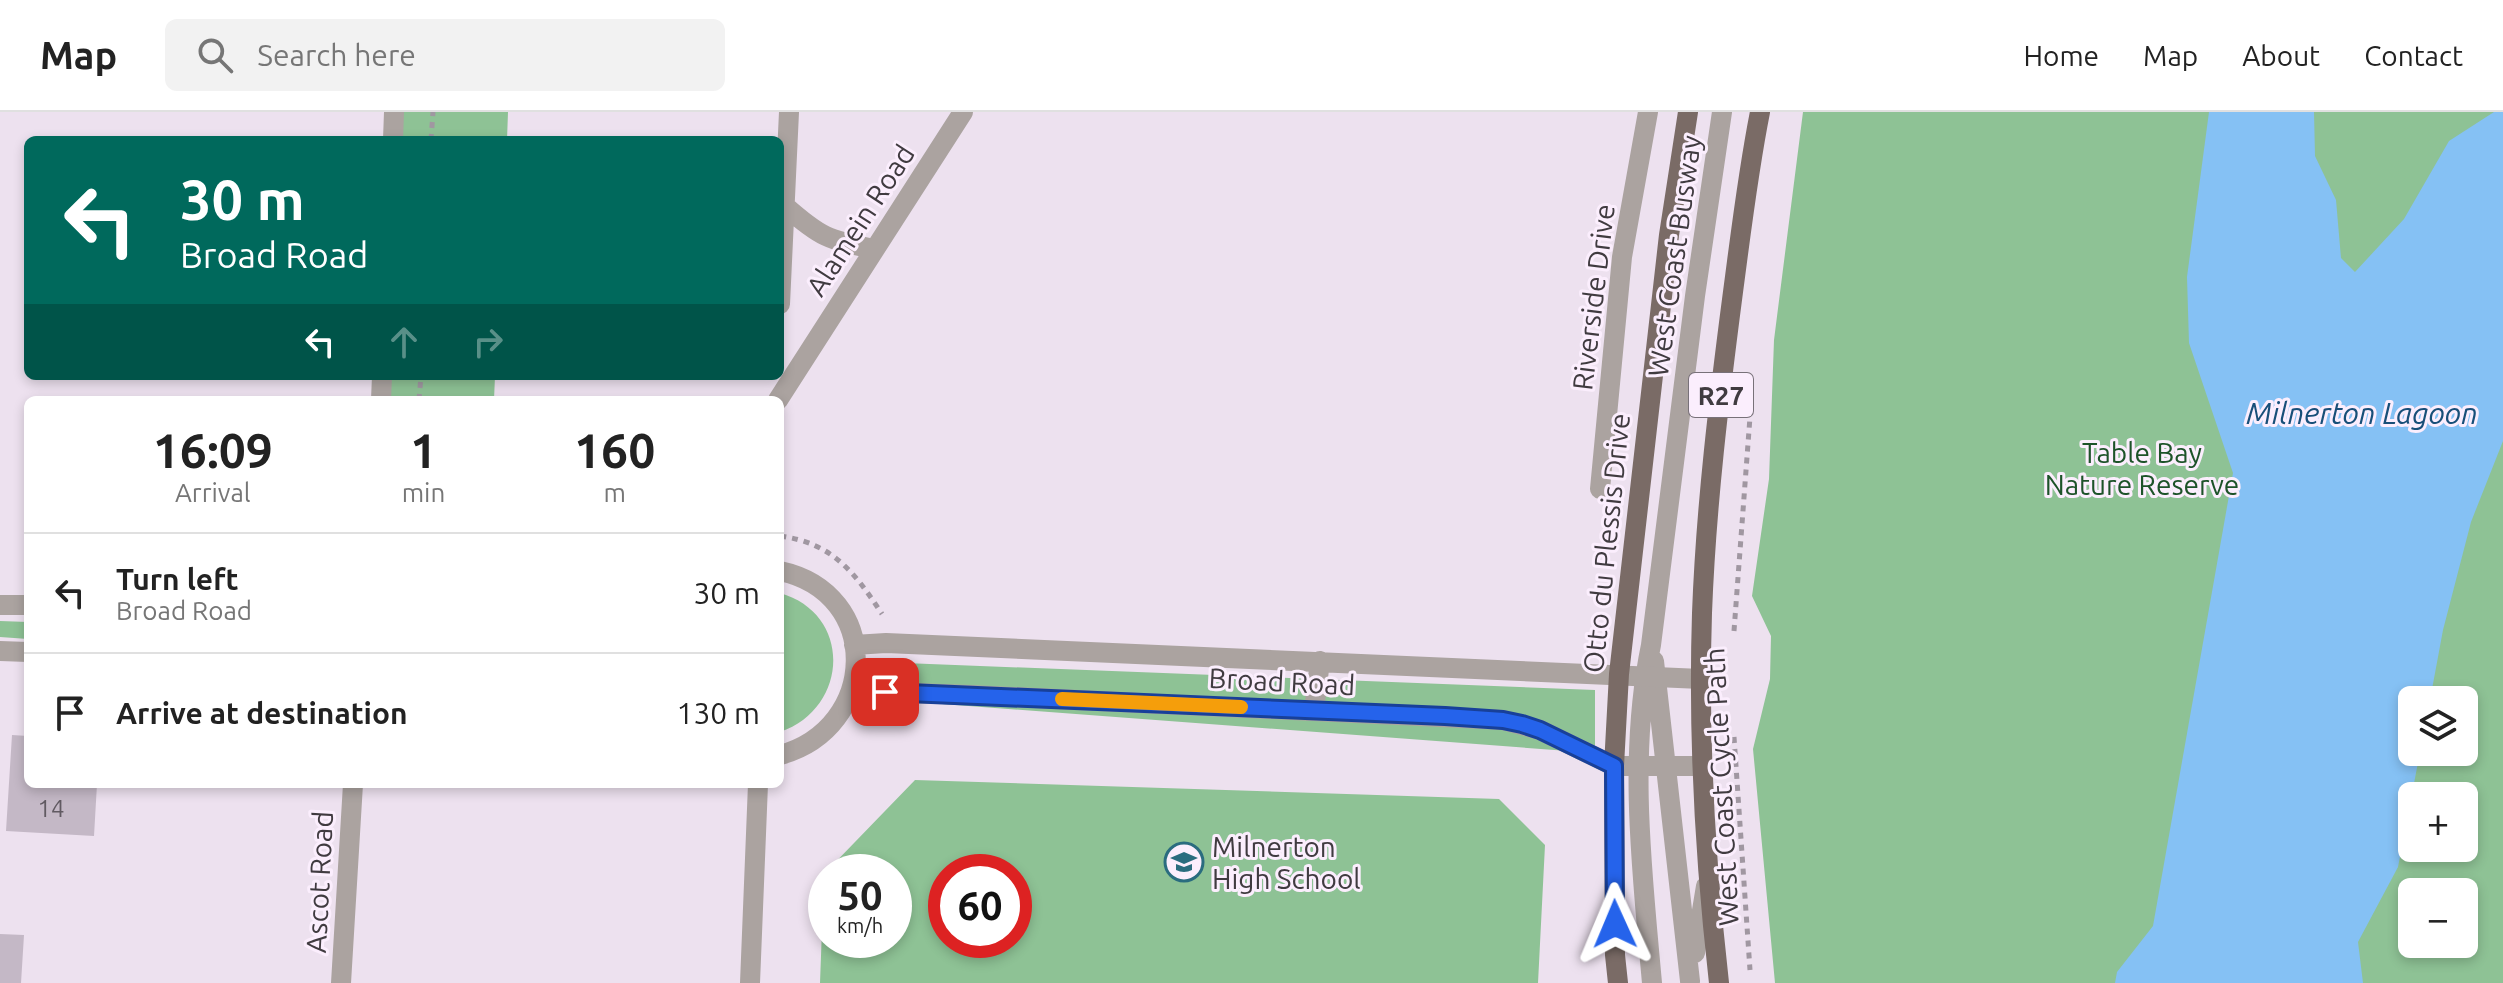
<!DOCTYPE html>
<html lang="en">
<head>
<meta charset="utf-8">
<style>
	:root { --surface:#fff; --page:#f2f2f2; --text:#222; --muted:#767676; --line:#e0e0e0 }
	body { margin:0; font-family:Ubuntu,sans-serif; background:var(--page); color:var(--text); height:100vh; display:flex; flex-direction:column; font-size:30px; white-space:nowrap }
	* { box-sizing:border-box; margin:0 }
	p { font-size:26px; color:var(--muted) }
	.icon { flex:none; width:44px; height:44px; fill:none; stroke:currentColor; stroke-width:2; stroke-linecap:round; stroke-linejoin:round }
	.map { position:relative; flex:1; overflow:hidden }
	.drawer { position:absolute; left:24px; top:284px; width:760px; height:392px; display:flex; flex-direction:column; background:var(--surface); border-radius:12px; box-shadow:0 4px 12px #0003 }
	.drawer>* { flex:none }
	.guide { position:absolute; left:24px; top:24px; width:760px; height:244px; border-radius:12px; box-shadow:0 4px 12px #0003; background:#00695c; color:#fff; overflow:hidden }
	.fabs { position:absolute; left:2398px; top:574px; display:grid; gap:16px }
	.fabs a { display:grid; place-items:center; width:80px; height:80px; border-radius:12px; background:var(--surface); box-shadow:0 4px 12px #0003; font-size:40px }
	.speed { position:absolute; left:808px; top:742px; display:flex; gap:16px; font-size:40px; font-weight:700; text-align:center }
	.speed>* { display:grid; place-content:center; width:104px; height:104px; border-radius:50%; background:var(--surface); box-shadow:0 4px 12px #0003; line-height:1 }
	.speed small { font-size:20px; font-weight:400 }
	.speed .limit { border:12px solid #d22; background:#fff; color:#111 }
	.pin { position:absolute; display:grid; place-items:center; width:68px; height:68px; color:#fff; margin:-34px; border-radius:16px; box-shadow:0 4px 12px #0006 }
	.me { position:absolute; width:88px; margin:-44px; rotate:359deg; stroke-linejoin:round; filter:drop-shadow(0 0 6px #0008) }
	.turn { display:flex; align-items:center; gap:28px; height:168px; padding:0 24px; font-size:36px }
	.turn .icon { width:104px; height:104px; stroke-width:2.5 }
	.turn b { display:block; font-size:56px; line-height:68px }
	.lanes { display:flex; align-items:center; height:76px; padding:0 24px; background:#0003; justify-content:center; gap:40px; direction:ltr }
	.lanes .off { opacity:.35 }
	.eta { display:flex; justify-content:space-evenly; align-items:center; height:136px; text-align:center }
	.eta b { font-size:48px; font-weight:600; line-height:56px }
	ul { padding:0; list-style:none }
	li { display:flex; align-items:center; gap:24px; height:120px; padding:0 24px; border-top:2px solid var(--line) }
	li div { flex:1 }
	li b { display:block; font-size:30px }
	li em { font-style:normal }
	header { display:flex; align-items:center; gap:48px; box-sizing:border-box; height:112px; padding:0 40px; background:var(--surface); border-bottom:2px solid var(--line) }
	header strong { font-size:38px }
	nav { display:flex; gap:44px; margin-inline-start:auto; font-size:28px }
	.search { width:560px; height:72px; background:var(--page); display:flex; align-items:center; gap:20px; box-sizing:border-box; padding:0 28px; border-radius:12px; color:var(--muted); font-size:30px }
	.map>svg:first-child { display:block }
	.green { fill:#8ec295; fill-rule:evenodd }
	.water { fill:#85c1f4 }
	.building { fill:#c4b8c6 }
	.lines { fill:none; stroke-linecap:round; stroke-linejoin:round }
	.path { stroke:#a097a1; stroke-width:5; stroke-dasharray:6 6; stroke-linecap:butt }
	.service { stroke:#aba3a0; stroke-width:20 }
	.minor { stroke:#aba3a0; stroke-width:20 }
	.tertiary { stroke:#aba3a0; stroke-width:20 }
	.primary { stroke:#7a6b66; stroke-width:20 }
	.route-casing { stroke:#184099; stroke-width:20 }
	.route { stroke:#2563eb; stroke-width:14 }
	.slow { stroke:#f59e0b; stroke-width:14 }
	.labels { text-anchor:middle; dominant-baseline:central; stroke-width:6; stroke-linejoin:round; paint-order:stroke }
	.number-label { font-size:24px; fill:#615a62 }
	.shield { fill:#fbeefd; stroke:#787179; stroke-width:2 }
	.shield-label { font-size:26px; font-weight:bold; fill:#403b40 }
	.street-label { font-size:28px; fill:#403b40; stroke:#fbeefd }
	.park-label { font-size:28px; fill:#1d5329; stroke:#fbeefd }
	.poi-label { font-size:28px; fill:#403b40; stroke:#fbeefd; text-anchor:start }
	.water-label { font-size:30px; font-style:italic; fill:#184f79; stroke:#fbeefd }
</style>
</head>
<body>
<header>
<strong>Map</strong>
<div class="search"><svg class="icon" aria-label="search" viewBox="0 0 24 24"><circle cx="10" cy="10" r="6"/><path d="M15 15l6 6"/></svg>Search here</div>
<nav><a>Home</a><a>Map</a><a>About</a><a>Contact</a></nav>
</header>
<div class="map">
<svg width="2503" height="871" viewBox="0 0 2503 871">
	<rect width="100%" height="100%" fill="#ede1ef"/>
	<path class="green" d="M 394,0 L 508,0 L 507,28 L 393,28 Z
		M 1803,0 L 2503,0 L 2503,871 L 1775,871 L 1753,637 L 1770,567 L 1771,524 L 1752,484 L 1769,367 L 1774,228 ZM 2412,588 L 2464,588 L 2464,640 L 2412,640 ZM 2412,684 L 2464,684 L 2464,736 L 2412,736 ZM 2412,780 L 2464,780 L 2464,832 L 2412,832 Z
		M 382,264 L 495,264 L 494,288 L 381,288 Z
		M 780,481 C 853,502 849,596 780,620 Z
		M 0,509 L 28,510 L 28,527 L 0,525 Z
		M 879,550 L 1595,578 L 1595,641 L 876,587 Z
		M 915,668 L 1499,687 L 1545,733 L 1538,871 L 820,871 L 824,762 ZM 894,760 L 894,828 L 826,828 L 826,760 ZM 1014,760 L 1014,828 L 946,828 L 946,760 Z"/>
	<path class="water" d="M 2209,0 L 2314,0 L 2315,44 L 2336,88 L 2341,146 L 2355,160 L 2404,107 L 2449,29 L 2494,0 L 2503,0 L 2503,329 L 2471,410 L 2443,518 L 2430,588 L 2412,588 L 2412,640 L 2420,640 L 2398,755 L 2358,830 L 2363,871 L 2115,871 L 2117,860 L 2153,814 L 2233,361 L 2189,231 L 2187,165 Z"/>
	<path class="building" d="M 12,623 L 28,624 L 28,672 L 97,672 L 94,724 L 6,719 Z
		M 0,822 L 24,823 L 21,871 L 0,871 Z"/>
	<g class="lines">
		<path class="path" d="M 431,28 L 433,0
			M 419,288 L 421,264
			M 780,424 C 833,431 855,461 882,502
			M 1734,519 L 1750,305
			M 1734,625 L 1750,858"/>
		<path class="service" d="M 1654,549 L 1690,869
			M 1695,841 L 1706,774
			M 1652,871 C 1642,759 1628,644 1651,533 L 1695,184 L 1722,0"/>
		<path class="minor" d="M 393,28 L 394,0
			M 785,94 C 820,125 828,128 874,137
			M 780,192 L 789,0
			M 381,288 L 382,264
			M 778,288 L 963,0
			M 1600,377 L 1622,145 L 1648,0
			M 341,871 L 353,672
			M 750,871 L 758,672"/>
		<path class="tertiary" d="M 780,459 C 883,481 879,616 780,643
			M 0,493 L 28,493
			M 854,533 L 886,531 L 1701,567
			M 0,539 L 28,540
			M 851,582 L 885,580 L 971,583 L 1503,608 L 1540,618 L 1614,654 L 1702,654
			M 1314,599 L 1320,549"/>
		<path class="primary" d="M 1618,871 L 1615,843 L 1614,654 L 1619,562 L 1669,123 L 1688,0
			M 1719,871 C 1705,748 1698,625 1702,501 C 1706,394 1719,287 1733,180 C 1741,120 1748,60 1760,0"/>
	</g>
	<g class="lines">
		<g class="route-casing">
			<path id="route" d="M 885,580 L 1445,604 L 1503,608 L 1522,612 L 1540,618 L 1614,654 L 1615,812"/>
		</g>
		<use href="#route" class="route"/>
		<path class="slow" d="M 1062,587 L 1241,595"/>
	</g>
	<defs>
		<g id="school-ring" transform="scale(2)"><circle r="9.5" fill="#fbeefd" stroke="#2a6c7f" stroke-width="1.5"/><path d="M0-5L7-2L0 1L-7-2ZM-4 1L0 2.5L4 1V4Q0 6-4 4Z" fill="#2a6c7f"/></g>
	</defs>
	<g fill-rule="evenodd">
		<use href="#school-ring" x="1184" y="750"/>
	</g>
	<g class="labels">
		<g class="number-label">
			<text x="51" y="696">14</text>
		</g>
		<rect class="shield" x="1689" y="261" width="64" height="44" rx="6"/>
		<g class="shield-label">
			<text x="1721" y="283">R27</text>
		</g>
		<g class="street-label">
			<text transform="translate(860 108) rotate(-57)">Alamein Road</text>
			<text transform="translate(1674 144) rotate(-82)">West Coast Busway</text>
			<text transform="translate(1593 185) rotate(-83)">Riverside Drive</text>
			<text transform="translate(1606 431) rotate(-84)">Otto du Plessis Drive</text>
			<text transform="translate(1282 569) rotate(3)">Broad Road</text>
			<text transform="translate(1721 675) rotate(-93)">West Coast Cycle Path</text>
			<text transform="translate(319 770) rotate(-87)">Ascot Road</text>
		</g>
		<g class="park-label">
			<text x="2142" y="340">Table Bay<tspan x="2142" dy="32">Nature Reserve</tspan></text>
		</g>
		<g class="poi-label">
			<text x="1212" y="734">Milnerton<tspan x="1212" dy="32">High School</tspan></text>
		</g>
		<g class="water-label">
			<text x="2362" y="301">Milnerton Lagoon</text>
		</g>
	</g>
</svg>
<div class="fabs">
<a><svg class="icon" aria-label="layers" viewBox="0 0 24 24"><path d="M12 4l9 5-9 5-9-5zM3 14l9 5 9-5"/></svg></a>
<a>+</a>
<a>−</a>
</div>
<div class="speed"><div>50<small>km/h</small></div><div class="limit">60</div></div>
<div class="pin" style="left:885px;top:580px;background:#d93025"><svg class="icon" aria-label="arrive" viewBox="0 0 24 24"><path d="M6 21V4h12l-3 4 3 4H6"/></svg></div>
<svg class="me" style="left:1615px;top:812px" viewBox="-20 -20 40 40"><path d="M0-17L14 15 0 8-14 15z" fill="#2563eb" stroke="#fff" stroke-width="4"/></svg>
<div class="guide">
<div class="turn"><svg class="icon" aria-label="left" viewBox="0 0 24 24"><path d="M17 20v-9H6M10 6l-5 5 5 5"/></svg><div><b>30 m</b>Broad Road</div></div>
<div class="lanes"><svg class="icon" aria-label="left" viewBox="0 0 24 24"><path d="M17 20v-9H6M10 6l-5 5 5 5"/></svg><svg class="icon off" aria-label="ahead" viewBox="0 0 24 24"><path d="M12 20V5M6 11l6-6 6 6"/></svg><svg class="icon off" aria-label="right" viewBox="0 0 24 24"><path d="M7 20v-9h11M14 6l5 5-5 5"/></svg></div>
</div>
<section class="drawer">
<div class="eta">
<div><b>16:09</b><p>Arrival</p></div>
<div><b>1</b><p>min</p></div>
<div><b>160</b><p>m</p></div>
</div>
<ul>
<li><svg class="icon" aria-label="left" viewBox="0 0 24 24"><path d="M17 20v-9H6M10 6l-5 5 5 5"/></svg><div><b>Turn left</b><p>Broad Road</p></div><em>30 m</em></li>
<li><svg class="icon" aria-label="arrive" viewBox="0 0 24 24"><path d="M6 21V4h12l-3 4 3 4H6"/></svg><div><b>Arrive at destination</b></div><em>130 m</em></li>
</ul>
</section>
</div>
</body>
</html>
